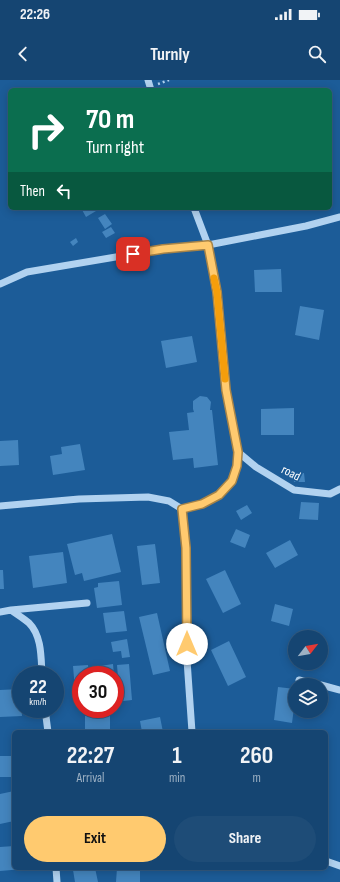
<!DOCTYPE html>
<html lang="en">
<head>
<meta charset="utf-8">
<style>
	:root { --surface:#154572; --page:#1e4c77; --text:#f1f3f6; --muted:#9db1c4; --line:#345d84; --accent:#ffca6f }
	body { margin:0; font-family:"Sofia Sans Condensed",sans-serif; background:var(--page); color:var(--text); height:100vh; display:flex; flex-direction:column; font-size:15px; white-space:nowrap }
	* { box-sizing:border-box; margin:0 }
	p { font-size:13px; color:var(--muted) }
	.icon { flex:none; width:22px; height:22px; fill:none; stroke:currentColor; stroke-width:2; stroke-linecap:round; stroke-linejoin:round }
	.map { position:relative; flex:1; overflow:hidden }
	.sheet { position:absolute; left:12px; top:650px; width:316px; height:140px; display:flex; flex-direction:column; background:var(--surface); border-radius:6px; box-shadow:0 2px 10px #0003,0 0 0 1px var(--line) }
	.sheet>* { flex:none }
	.banner { position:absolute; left:8px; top:8px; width:324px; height:122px; border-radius:6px; box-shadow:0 2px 10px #0003,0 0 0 1px var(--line); background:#0b6e4f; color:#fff; overflow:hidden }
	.needle { width:26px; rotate:59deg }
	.tools { position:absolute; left:288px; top:550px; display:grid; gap:8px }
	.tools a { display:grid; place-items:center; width:40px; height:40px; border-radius:50%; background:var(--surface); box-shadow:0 2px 10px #0003,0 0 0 1px var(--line); font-size:20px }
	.speed { position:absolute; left:12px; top:586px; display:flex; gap:8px; font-size:20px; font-weight:700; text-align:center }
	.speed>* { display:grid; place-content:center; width:52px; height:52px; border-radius:50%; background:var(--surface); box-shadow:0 2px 10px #0003,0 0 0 1px var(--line); line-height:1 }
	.speed small { font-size:10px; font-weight:400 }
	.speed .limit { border:6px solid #d22; background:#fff; color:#111 }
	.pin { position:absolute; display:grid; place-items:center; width:34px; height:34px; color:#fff; margin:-17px; border-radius:8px; box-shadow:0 2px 6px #0006 }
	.me { position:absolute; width:44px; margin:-22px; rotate:0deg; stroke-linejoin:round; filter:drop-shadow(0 0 3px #0008) }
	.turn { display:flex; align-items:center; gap:14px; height:84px; padding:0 12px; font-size:18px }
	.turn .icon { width:52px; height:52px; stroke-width:2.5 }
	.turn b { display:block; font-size:28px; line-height:34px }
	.then { display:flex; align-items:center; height:38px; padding:0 12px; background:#0003; gap:8px; font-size:15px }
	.eta { display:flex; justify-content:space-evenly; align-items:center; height:68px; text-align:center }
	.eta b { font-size:24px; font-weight:700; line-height:28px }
	.action { display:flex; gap:8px; margin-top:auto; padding:8px 12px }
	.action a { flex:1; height:46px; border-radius:24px; background:var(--accent); color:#111; font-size:16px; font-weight:700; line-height:46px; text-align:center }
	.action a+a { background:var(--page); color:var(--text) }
	.status { display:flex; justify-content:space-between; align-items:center; height:28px; padding:0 20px; background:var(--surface); direction:ltr }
	.status svg { height:11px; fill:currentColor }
	header { display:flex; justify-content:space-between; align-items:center; height:52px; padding:0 12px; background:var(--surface); font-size:18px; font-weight:700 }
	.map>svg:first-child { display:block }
	.building { fill:#4485be }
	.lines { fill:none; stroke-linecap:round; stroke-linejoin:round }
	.path { stroke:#b1d2f0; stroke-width:2.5; stroke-dasharray:2 3; stroke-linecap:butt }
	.minor { stroke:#b1d2f0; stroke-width:7 }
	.route-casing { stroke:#a68348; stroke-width:10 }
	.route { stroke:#ffca6f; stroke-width:7 }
	.slow { stroke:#f59e0b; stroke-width:7 }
	.labels { text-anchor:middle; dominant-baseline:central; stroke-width:3.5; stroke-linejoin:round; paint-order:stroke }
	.street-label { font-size:13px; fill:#fff; stroke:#1c5c98 }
</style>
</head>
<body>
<div class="status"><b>22:26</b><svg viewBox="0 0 49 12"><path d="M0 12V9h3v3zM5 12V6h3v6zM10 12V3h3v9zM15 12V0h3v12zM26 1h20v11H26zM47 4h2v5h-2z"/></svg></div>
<header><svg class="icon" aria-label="back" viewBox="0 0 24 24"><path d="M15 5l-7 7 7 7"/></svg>Turnly<svg class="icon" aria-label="search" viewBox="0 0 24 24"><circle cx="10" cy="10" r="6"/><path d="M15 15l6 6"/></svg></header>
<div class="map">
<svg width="340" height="802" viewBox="0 0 340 802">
	<rect width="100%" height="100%" fill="#1c5c98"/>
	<path class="building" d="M 81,128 L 101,128 L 86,137 Z
		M 105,134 L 112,144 L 105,149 L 98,138 Z
		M 111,147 L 115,153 L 106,158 L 102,152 Z
		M 76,158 L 78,162 L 73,166 L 70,162 Z
		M 281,189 L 282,212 L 255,212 L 254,190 Z
		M 300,226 L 324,230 L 319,260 L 295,255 Z
		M 192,256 L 197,282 L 166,288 L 161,261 Z
		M 200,316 L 207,317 L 211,322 L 210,330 L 212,330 L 218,385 L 194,388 L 193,378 L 173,380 L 169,352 L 189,350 L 187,333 L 194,332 L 193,329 L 193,321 Z
		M 294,328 L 294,355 L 261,355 L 261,329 Z
		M 18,360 L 19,385 L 0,386 L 0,361 Z
		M 80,364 L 85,390 L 53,395 L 50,376 L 62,374 L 61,367 Z
		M 304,393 L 305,402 L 294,402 L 293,394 Z
		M 301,422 L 319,423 L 318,440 L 299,439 Z
		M 247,425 L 252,433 L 241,440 L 236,431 Z
		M 236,449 L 250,455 L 245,468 L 230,462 Z
		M 112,454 L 121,492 L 84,501 L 82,493 L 75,495 L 67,464 Z
		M 290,460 L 298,475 L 275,488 L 266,473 Z
		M 155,464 L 160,503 L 142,505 L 137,466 Z
		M 63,472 L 67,503 L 33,508 L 29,476 Z
		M 0,490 L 3,490 L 4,509 L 0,509 Z
		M 225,490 L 241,524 L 223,533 L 206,499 Z
		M 119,501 L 122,525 L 97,528 L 94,508 L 98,507 L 98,503 Z
		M 275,524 L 293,529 L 289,546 L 271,541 Z
		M 124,531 L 127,551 L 106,553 L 103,533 Z
		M 157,533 L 170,591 L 153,595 L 139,537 Z
		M 127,559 L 130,577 L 122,578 L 121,571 L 113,572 L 111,562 Z
		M 229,561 L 246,597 L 228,606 L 211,570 Z
		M 113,584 L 114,595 L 101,595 L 100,586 Z
		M 129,584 L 132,620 L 115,622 L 115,610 L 119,610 L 117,585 Z
		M 88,585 L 89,595 L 81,595 L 81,610 L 75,610 L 73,586 Z
		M 278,607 L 295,609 L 295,620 L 292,643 L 274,640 Z
		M 20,609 L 22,636 L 0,637 L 0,610 Z
		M 85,636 L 110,636 L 110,652 L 85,652 Z
		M 160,637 L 163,652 L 142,652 L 140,641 Z
		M 0,676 L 14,676 L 14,697 L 0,697 Z
		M 14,711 L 14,741 L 0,744 L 0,714 Z
		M 14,766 L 14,788 L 23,788 L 23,789 L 0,791 L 0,767 Z
		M 84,788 L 95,788 L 98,802 L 75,802 L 73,790 Z
		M 117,788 L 140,788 L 140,802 L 116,802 Z"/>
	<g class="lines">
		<path class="path" d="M 158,4 L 169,0"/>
		<path class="minor" d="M 148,0 L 151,10
			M 0,204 L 27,192 L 163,169 L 208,165 L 306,146 L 340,137
			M 238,372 L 256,387 L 294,410 L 330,414 L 340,409
			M 0,426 L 79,419 L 148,417 L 169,421 L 182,429 L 202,424 L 219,415 L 232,401 L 237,386 L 238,372 L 226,310 L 217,213 L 208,165 L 194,128
			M 182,429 L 186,468 L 187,580 L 192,652
			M 11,530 L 87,523
			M 0,532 L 11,530 C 16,534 23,538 29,543 C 42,556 41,578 42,595
			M 299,600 L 319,605
			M 321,605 L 340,610
			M 45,629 L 48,652
			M 326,781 L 340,786
			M 56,788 L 57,802"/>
	</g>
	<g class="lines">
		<g class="route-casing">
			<path id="route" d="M 133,174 L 163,169 L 208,165 L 217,212 L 226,310 L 238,372 L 237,386 L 232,401 L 219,415 L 202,424 L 182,429 L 186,468 L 187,564"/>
		</g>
		<use href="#route" class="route"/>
		<path class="slow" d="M 214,198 L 217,212 L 225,299"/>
	</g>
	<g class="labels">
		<g class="street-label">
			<text transform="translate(291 393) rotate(27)">road</text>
		</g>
	</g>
</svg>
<div class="tools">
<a><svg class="needle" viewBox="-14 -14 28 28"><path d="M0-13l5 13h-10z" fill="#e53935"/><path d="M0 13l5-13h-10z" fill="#9db1c4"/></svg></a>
<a><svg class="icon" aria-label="layers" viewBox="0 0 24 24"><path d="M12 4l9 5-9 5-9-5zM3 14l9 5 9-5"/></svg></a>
</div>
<div class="speed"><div>22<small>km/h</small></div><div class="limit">30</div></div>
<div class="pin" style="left:133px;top:174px;background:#d93025"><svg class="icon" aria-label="arrive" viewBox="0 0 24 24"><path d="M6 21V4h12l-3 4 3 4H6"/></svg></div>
<svg class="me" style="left:187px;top:564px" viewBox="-20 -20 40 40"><circle r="19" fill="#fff"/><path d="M0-13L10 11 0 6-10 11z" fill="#ffca6f"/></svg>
<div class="banner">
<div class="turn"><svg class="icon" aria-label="right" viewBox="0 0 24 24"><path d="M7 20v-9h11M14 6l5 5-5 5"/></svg><div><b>70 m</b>Turn right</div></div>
<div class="then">Then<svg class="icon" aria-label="left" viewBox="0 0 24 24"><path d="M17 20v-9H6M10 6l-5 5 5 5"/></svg></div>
</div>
<section class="sheet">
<div class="eta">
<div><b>22:27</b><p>Arrival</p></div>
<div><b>1</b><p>min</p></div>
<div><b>260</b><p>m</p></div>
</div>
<div class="action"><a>Exit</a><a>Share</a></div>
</section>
</div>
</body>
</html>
